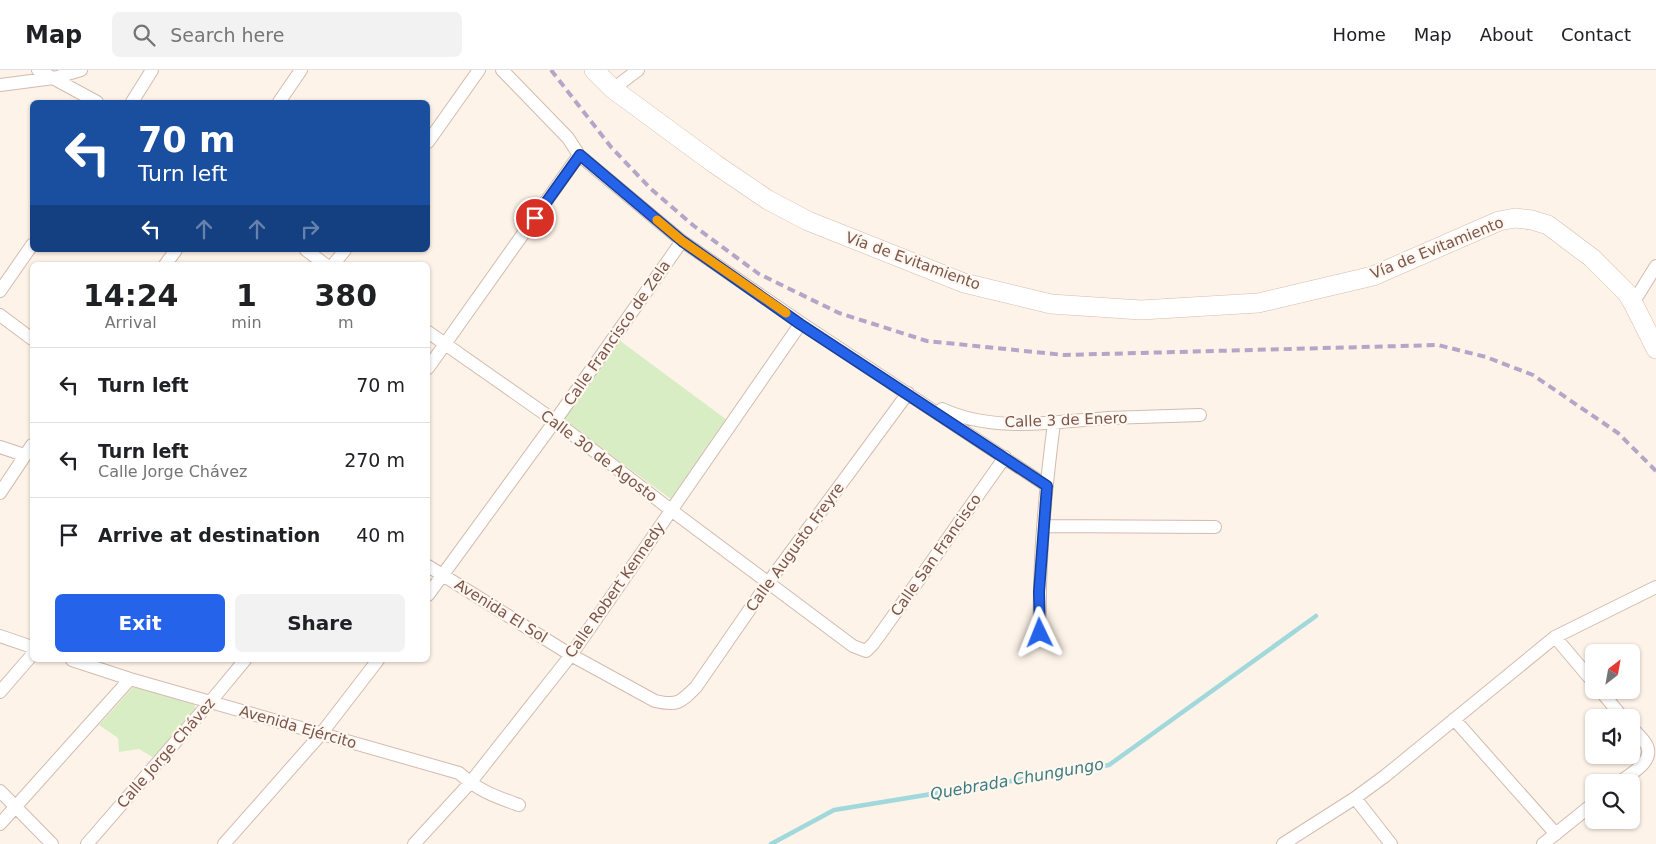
<!DOCTYPE html>
<html lang="en">
<head>
<meta charset="utf-8">
<style>
	:root { --surface:#fff; --page:#f2f2f2; --text:#202124; --muted:#757577; --line:#e0e0e0; --accent:#2563eb }
	body { margin:0; font-family:"DejaVu Sans",sans-serif; background:var(--page); color:var(--text); height:100vh; display:flex; flex-direction:column; font-size:19px; white-space:nowrap }
	* { box-sizing:border-box; margin:0 }
	p { font-size:16px; color:var(--muted) }
	.icon { flex:none; width:28px; height:28px; fill:none; stroke:currentColor; stroke-width:2; stroke-linecap:round; stroke-linejoin:round }
	.map { position:relative; flex:1; overflow:hidden }
	.panel { position:absolute; left:30px; top:192px; width:400px; height:400px; display:flex; flex-direction:column; background:var(--surface); border-radius:8px; box-shadow:0 1px 4px #0004 }
	.panel>* { flex:none }
	.hud { position:absolute; left:30px; top:30px; width:400px; height:152px; border-radius:8px; box-shadow:0 1px 4px #0004; background:#1a4fa0; color:#fff; overflow:hidden }
	.needle { width:32px; rotate:31deg }
	.controls { position:absolute; left:1585px; top:574px; display:grid; gap:10px }
	.controls a { display:grid; place-items:center; width:55px; height:55px; border-radius:8px; background:var(--surface); box-shadow:0 1px 4px #0004; font-size:25px }
	.pin { position:absolute; display:grid; place-items:center; width:42px; height:42px; color:#fff; margin:-21px; border:2px solid #fff; border-radius:50%; box-shadow:0 1px 5px #0007 }
	.me { position:absolute; width:55px; margin:-28px; rotate:358deg; stroke-linejoin:round; filter:drop-shadow(0 0 4px #0008) }
	.turn { display:flex; align-items:center; gap:18px; height:105px; padding:0 25px; font-size:22px }
	.turn .icon { width:65px; height:65px; stroke-width:2.5 }
	.turn b { display:block; font-size:35px; line-height:42px }
	.lanes { display:flex; align-items:center; height:48px; padding:0 25px; background:#0003; justify-content:center; gap:25px; direction:ltr }
	.lanes .off { opacity:.35 }
	.eta { display:flex; justify-content:space-evenly; align-items:center; height:85px; text-align:center }
	.eta b { font-size:30px; font-weight:700; line-height:35px }
	.cta { display:flex; gap:10px; margin-top:auto; padding:10px 25px }
	.cta a { flex:1; height:58px; border-radius:8px; background:var(--accent); color:#fff; font-size:20px; font-weight:700; line-height:58px; text-align:center }
	.cta a+a { background:var(--page); color:var(--text) }
	ul { padding:0; list-style:none }
	li { display:flex; align-items:center; gap:15px; height:75px; padding:0 25px; border-top:1px solid var(--line) }
	li div { flex:1 }
	li b { display:block; font-size:19px }
	li em { font-style:normal }
	header { display:flex; align-items:center; gap:30px; box-sizing:border-box; height:70px; padding:0 25px; background:var(--surface); border-bottom:1px solid var(--line) }
	header strong { font-size:24px }
	nav { display:flex; gap:28px; margin-inline-start:auto; font-size:18px }
	.search { width:350px; height:45px; background:var(--page); display:flex; align-items:center; gap:12px; box-sizing:border-box; padding:0 18px; border-radius:8px; color:var(--muted); font-size:19px }
	.map>svg:first-child { display:block }
	.green { fill:#d9edc5 }
	.lines { fill:none; stroke-linecap:round; stroke-linejoin:round }
	.stream { stroke:#a0d8db; stroke-width:4.5 }
	.minor-casing { stroke:#d3bbaf; stroke-width:14 }
	.secondary-casing { stroke:#d7bbac; stroke-width:20 }
	.minor { stroke:#fff; stroke-width:12 }
	.secondary { stroke:#fff; stroke-width:19 }
	.rail { stroke:#b4a5c9; stroke-width:4; stroke-dasharray:8 5; stroke-linecap:butt }
	.route-casing { stroke:#184099; stroke-width:12 }
	.route { stroke:#2563eb; stroke-width:9 }
	.slow { stroke:#f59e0b; stroke-width:9 }
	.labels { text-anchor:middle; dominant-baseline:central; stroke-width:4.5; stroke-linejoin:round; paint-order:stroke }
	.street-label { font-size:15px; fill:#7a564a; stroke:#fff7f0 }
	.water-label { font-size:16px; font-style:italic; fill:#3c7c7f; stroke:#fff7f0 }
</style>
</head>
<body>
<header>
<strong>Map</strong>
<div class="search"><svg class="icon" aria-label="search" viewBox="0 0 24 24"><circle cx="10" cy="10" r="6"/><path d="M15 15l6 6"/></svg>Search here</div>
<nav><a>Home</a><a>Map</a><a>About</a><a>Contact</a></nav>
</header>
<div class="map">
<svg width="1656" height="774" viewBox="0 0 1656 774">
	<rect width="100%" height="100%" fill="#fdf3e8"/>
	<path class="green" d="M 619,270 L 727,350 L 671,429 L 561,349 Z
		M 133,617 L 193,633 L 196,639 L 154,688 L 139,679 L 119,682 L 118,668 L 99,655 Z"/>
	<g class="lines">
		<path class="stream" d="M 771,774 L 834,740 L 1109,695 L 1316,546"/>
		<g class="minor-casing">
			<path id="minor" d="M 38,0 L 97,32
				M 502,0 L 568,68 L 579,85 L 682,171 L 801,253 L 1047,416
				M 0,15 L 54,8 L 81,0
				M 613,19 L 638,0
				M 132,32 L 152,0
				M 279,32 L 301,0
				M 428,72 L 479,0
				M 306,180 L 326,195
				M 165,195 L 176,180
				M 333,195 L 345,180
				M 0,221 L 32,175
				M 1633,233 L 1656,196
				M 0,245 L 32,269
				M 428,262 L 555,351 L 671,440 L 853,576 L 866,581 L 873,574 C 918,512 961,449 1005,387
				M 428,298 L 579,85
				M 942,339 C 994,363 1053,352 1108,348 C 1139,347 1170,346 1200,345
				M 0,377 L 24,385
				M 0,423 L 32,375
				M 1043,456 L 1215,457
				M 428,496 L 571,585 L 655,631 C 677,636 680,633 696,617 L 768,513 L 908,323
				M 428,525 L 555,351 L 682,171
				M 1040,563 C 1038,493 1045,422 1054,353
				M 0,566 L 32,577
				M 1555,567 L 1594,613
				M 72,590 L 130,609 L 459,703 C 479,721 494,726 519,735
				M 1600,620 L 1623,648
				M 0,622 L 32,585
				M 1454,649 L 1556,764
				M 1620,712 C 1630,704 1654,692 1647,676 C 1644,669 1636,663 1631,657
				M 0,721 L 52,774
				M 1355,728 L 1391,774
				M 0,754 L 130,609
				M 87,774 L 211,631 L 245,590
				M 224,774 L 321,664 L 378,590
				M 414,774 L 470,713 L 571,585 L 801,253
				M 1283,774 L 1355,728 L 1385,706 L 1555,567 L 1656,517
				M 1543,774 L 1594,733"/>
		</g>
		<g class="secondary-casing">
			<path id="secondary" d="M 594,0 L 613,19 L 715,94 L 768,130 L 808,151 L 964,213 L 1051,234 L 1141,240 L 1258,233 L 1373,206 L 1499,151 L 1515,148 L 1532,150 L 1548,155 L 1592,188 L 1627,223 L 1633,233 L 1656,279"/>
		</g>
		<use href="#minor" class="minor"/>
		<use href="#secondary" class="secondary"/>
		<path class="rail" d="M 551,0 L 611,77 L 650,118 L 694,156 L 759,204 L 839,243 L 927,271 L 1064,285 L 1438,275 L 1486,287 L 1533,305 L 1618,363 L 1656,401"/>
	</g>
	<g class="lines">
		<g class="route-casing">
			<path id="route" d="M 535,148 L 580,85 L 682,171 L 800,254 L 1047,416 L 1039,522 L 1040,563"/>
		</g>
		<use href="#route" class="route"/>
		<path class="slow" d="M 657,150 L 682,171 L 786,243"/>
	</g>
	<g class="labels">
		<g class="street-label">
			<text transform="translate(1437 178) rotate(-22)">Vía de Evitamiento</text>
			<text transform="translate(913 191) rotate(20)">Vía de Evitamiento</text>
			<text transform="translate(617 263) rotate(-55)">Calle Francisco de Zela</text>
			<text transform="translate(1066 350) rotate(-2)">Calle 3 de Enero</text>
			<text transform="translate(599 386) rotate(37)">Calle 30 de Agosto</text>
			<text transform="translate(795 477) rotate(-54)">Calle Augusto Freyre</text>
			<text transform="translate(936 485) rotate(-55)">Calle San Francisco</text>
			<text transform="translate(615 520) rotate(-55)">Calle Robert Kennedy</text>
			<text transform="translate(501 541) rotate(32)">Avenida El Sol</text>
			<text transform="translate(298 657) rotate(16)">Avenida Ejército</text>
			<text transform="translate(166 683) rotate(-49)">Calle Jorge Chávez</text>
		</g>
		<g class="water-label">
			<text transform="translate(1017 709) rotate(-10)">Quebrada Chungungo</text>
		</g>
	</g>
</svg>
<div class="controls">
<a><svg class="needle" viewBox="-14 -14 28 28"><path d="M0-13l5 13h-10z" fill="#e53935"/><path d="M0 13l5-13h-10z" fill="#757577"/></svg></a>
<a><svg class="icon" aria-label="sound" viewBox="0 0 24 24"><path d="M4 9h4l5-4v14l-5-4H4zM17 9q2 3 0 6"/></svg></a>
<a><svg class="icon" aria-label="search" viewBox="0 0 24 24"><circle cx="10" cy="10" r="6"/><path d="M15 15l6 6"/></svg></a>
</div>
<div class="pin" style="left:535px;top:148px;background:#d93025"><svg class="icon" aria-label="arrive" viewBox="0 0 24 24"><path d="M6 21V4h12l-3 4 3 4H6"/></svg></div>
<svg class="me" style="left:1040px;top:563px" viewBox="-20 -20 40 40"><path d="M0-17L14 15 0 8-14 15z" fill="#2563eb" stroke="#fff" stroke-width="4"/></svg>
<div class="hud">
<div class="turn"><svg class="icon" aria-label="left" viewBox="0 0 24 24"><path d="M17 20v-9H6M10 6l-5 5 5 5"/></svg><div><b>70 m</b>Turn left</div></div>
<div class="lanes"><svg class="icon" aria-label="left" viewBox="0 0 24 24"><path d="M17 20v-9H6M10 6l-5 5 5 5"/></svg><svg class="icon off" aria-label="ahead" viewBox="0 0 24 24"><path d="M12 20V5M6 11l6-6 6 6"/></svg><svg class="icon off" aria-label="ahead" viewBox="0 0 24 24"><path d="M12 20V5M6 11l6-6 6 6"/></svg><svg class="icon off" aria-label="right" viewBox="0 0 24 24"><path d="M7 20v-9h11M14 6l5 5-5 5"/></svg></div>
</div>
<section class="panel">
<div class="eta">
<div><b>14:24</b><p>Arrival</p></div>
<div><b>1</b><p>min</p></div>
<div><b>380</b><p>m</p></div>
</div>
<ul>
<li><svg class="icon" aria-label="left" viewBox="0 0 24 24"><path d="M17 20v-9H6M10 6l-5 5 5 5"/></svg><div><b>Turn left</b></div><em>70 m</em></li>
<li><svg class="icon" aria-label="left" viewBox="0 0 24 24"><path d="M17 20v-9H6M10 6l-5 5 5 5"/></svg><div><b>Turn left</b><p>Calle Jorge Chávez</p></div><em>270 m</em></li>
<li><svg class="icon" aria-label="arrive" viewBox="0 0 24 24"><path d="M6 21V4h12l-3 4 3 4H6"/></svg><div><b>Arrive at destination</b></div><em>40 m</em></li>
</ul>
<div class="cta"><a>Exit</a><a>Share</a></div>
</section>
</div>
</body>
</html>
